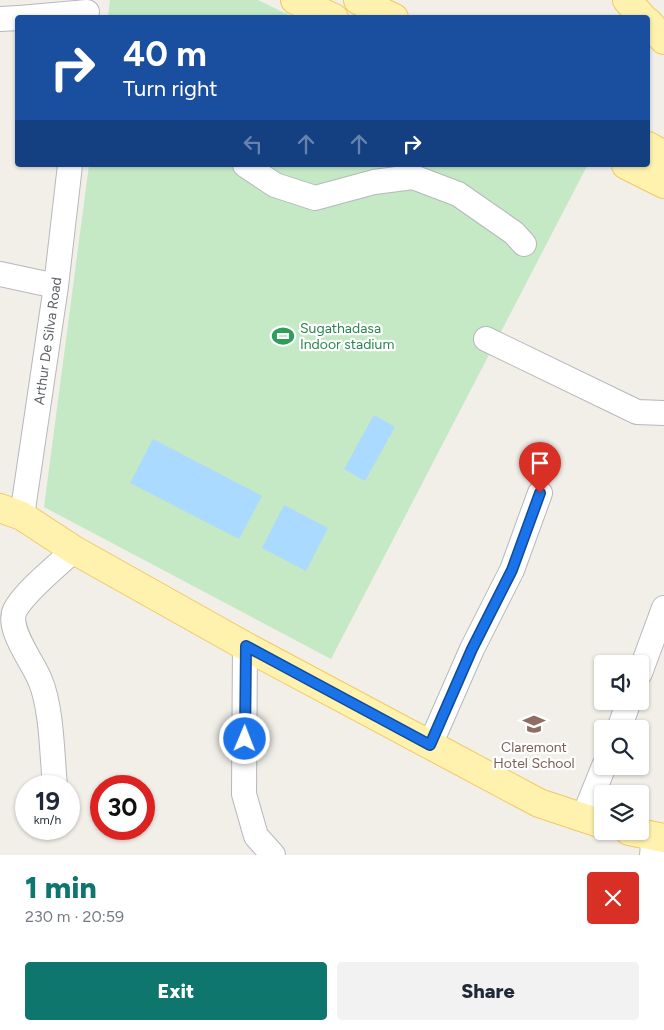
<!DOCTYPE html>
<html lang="en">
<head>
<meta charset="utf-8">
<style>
	:root { --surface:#fff; --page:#f2f2f3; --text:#1f2937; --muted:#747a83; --accent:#0f766e }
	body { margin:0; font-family:Figtree,sans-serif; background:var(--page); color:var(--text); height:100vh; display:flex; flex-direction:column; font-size:19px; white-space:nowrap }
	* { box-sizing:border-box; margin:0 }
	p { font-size:16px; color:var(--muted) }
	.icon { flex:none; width:28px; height:28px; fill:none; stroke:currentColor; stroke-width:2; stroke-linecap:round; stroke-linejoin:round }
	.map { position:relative; height:855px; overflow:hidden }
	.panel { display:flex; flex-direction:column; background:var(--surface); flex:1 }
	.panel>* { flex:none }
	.hud { position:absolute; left:15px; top:15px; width:635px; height:152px; border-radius:5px; box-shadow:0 1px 4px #0004; background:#1a4fa0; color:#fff; overflow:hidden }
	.buttons { position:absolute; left:594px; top:655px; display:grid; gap:10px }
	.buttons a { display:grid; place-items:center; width:55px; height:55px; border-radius:5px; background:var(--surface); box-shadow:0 1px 4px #0004; font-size:25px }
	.speed { position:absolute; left:15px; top:775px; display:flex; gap:10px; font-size:25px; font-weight:700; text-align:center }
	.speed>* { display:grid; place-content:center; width:65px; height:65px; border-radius:50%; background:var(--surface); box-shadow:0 1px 4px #0004; line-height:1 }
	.speed small { font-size:12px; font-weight:400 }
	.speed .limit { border:8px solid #d22; background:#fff; color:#111 }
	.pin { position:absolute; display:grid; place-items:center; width:42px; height:42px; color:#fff; margin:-51px -21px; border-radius:50% 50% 50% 0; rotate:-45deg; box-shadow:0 0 5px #0007 }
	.pin .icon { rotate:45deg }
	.me { position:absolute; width:55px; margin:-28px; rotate:1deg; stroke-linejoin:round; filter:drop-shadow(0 0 4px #0008) }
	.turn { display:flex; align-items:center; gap:18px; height:105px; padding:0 25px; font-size:22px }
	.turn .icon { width:65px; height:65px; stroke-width:2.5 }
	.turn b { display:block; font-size:35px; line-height:42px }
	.lanes { display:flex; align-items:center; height:48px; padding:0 25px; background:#0003; justify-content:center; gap:25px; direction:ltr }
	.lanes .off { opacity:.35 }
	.round { display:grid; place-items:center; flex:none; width:52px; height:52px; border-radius:5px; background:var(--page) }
	.head { display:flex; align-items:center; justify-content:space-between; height:85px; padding:0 25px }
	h1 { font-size:30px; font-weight:800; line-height:38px; color:var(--accent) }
	.button { display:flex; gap:10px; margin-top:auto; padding:10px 25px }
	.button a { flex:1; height:58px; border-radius:5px; background:var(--accent); color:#fff; font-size:20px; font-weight:800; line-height:58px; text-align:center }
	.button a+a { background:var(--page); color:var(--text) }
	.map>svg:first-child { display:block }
	.green { fill:#c5e8c5 }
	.water { fill:#aadaff }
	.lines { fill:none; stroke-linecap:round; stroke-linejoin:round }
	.minor-casing { stroke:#b5b8bc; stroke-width:26 }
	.major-casing { stroke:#f2c960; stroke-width:30 }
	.minor { stroke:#fff; stroke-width:24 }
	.major { stroke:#fff2af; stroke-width:28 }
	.route-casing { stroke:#114b97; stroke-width:12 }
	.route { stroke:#1a73e8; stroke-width:9 }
	.labels { text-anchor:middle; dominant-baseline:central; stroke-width:4.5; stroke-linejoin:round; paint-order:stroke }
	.leisure-label { font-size:14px; fill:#27864d; stroke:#fff; text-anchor:start }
	.street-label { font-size:14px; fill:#5f6368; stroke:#fff }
	.education-label { font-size:14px; fill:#785e54; stroke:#fff }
</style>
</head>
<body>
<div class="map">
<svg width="664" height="855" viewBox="0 0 664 855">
	<rect width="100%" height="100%" fill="#f1efe8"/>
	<path class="green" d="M 110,0 L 258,0 L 293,17 L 108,17 Z
		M 89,165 L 587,166 L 331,659 L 44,507 Z"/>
	<path class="water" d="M 374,415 L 395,427 L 365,481 L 344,469 Z
		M 153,439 L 262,496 L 239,539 L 130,483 Z
		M 284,505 L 328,528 L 306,571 L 262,548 Z"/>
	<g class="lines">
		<g class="minor-casing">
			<path id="minor" d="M 20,18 L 87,12
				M 0,19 L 18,18
				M 245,165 L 275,185 L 315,198 L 374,182 L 413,177 L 458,194 L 514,233 L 524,244
				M 0,274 L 56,286
				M 486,339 L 637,412 L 664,413
				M 22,516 L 56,286 L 70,165
				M 245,646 L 244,794 L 256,836 L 273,855
				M 640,673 L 664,608
				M 619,729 L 629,701
				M 430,745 L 472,649 L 512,570 L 540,493
				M 55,786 C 52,756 52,708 40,680 C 33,662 6,629 15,610 C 25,591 58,565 74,550
				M 583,818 L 604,766
				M 652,855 L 654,836"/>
		</g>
		<g class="major-casing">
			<path id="major" d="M 295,0 L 334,18
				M 358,0 L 394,18
				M 627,0 L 643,18
				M 648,22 L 664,40
				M 648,146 L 664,155
				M 626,165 L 664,184
				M 0,508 L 22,516 L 74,550 L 245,646 L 539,803 L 602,824
				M 629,831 L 664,838"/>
		</g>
		<use href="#minor" class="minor"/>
		<use href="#major" class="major"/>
	</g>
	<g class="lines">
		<g class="route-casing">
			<path id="route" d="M 245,739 L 246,646 L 430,745 L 472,649 L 512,570 L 540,493"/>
		</g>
		<use href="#route" class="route"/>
	</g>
	<defs>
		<g id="stadium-bare" transform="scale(1.725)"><path d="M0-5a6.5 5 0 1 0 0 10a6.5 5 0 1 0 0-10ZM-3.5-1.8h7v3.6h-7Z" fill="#2e9e5b" stroke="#fff" stroke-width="2.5" paint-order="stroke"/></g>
		<g id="school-bare" transform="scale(1.725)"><path d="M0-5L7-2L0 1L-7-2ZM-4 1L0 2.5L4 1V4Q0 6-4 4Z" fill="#8d6e63" stroke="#fff" stroke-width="2.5" paint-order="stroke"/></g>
	</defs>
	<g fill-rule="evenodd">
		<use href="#stadium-bare" x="283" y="336"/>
		<use href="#school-bare" x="534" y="724"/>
	</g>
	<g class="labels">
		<g class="leisure-label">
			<text x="300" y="328">Sugathadasa<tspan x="300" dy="16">Indoor stadium</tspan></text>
		</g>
		<g class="street-label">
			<text transform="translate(48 341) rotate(-82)">Arthur De Silva Road</text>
		</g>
		<g class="education-label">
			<text x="534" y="747">Claremont<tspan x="534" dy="16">Hotel School</tspan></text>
		</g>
	</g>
</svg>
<div class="buttons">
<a><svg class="icon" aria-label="sound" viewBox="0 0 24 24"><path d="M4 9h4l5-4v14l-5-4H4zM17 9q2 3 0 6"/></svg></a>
<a><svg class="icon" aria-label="search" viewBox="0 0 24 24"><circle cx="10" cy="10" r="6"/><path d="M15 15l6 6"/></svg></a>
<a><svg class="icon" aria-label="layers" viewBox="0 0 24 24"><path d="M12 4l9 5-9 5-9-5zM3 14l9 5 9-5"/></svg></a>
</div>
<div class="speed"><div>19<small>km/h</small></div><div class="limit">30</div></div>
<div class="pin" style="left:540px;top:493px;background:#d93025"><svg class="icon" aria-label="arrive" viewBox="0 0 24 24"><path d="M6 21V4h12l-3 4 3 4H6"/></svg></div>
<svg class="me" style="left:245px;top:739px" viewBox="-20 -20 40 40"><circle r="17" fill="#1a73e8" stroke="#fff" stroke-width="3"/><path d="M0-11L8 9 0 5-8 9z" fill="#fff"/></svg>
<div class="hud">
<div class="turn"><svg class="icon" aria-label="right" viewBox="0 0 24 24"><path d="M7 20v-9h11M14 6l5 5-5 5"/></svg><div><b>40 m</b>Turn right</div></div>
<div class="lanes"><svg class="icon off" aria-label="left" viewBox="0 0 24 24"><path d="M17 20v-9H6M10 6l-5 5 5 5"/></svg><svg class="icon off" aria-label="ahead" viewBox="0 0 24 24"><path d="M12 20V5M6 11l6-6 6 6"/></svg><svg class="icon off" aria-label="ahead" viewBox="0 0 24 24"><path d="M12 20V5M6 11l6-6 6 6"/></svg><svg class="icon" aria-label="right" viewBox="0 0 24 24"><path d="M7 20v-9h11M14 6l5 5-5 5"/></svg></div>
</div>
</div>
<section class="panel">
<div class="head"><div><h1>1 min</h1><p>230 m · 20:59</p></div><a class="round" style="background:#d93025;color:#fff"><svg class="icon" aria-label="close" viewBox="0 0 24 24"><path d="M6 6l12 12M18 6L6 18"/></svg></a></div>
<div class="button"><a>Exit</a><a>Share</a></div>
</section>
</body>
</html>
